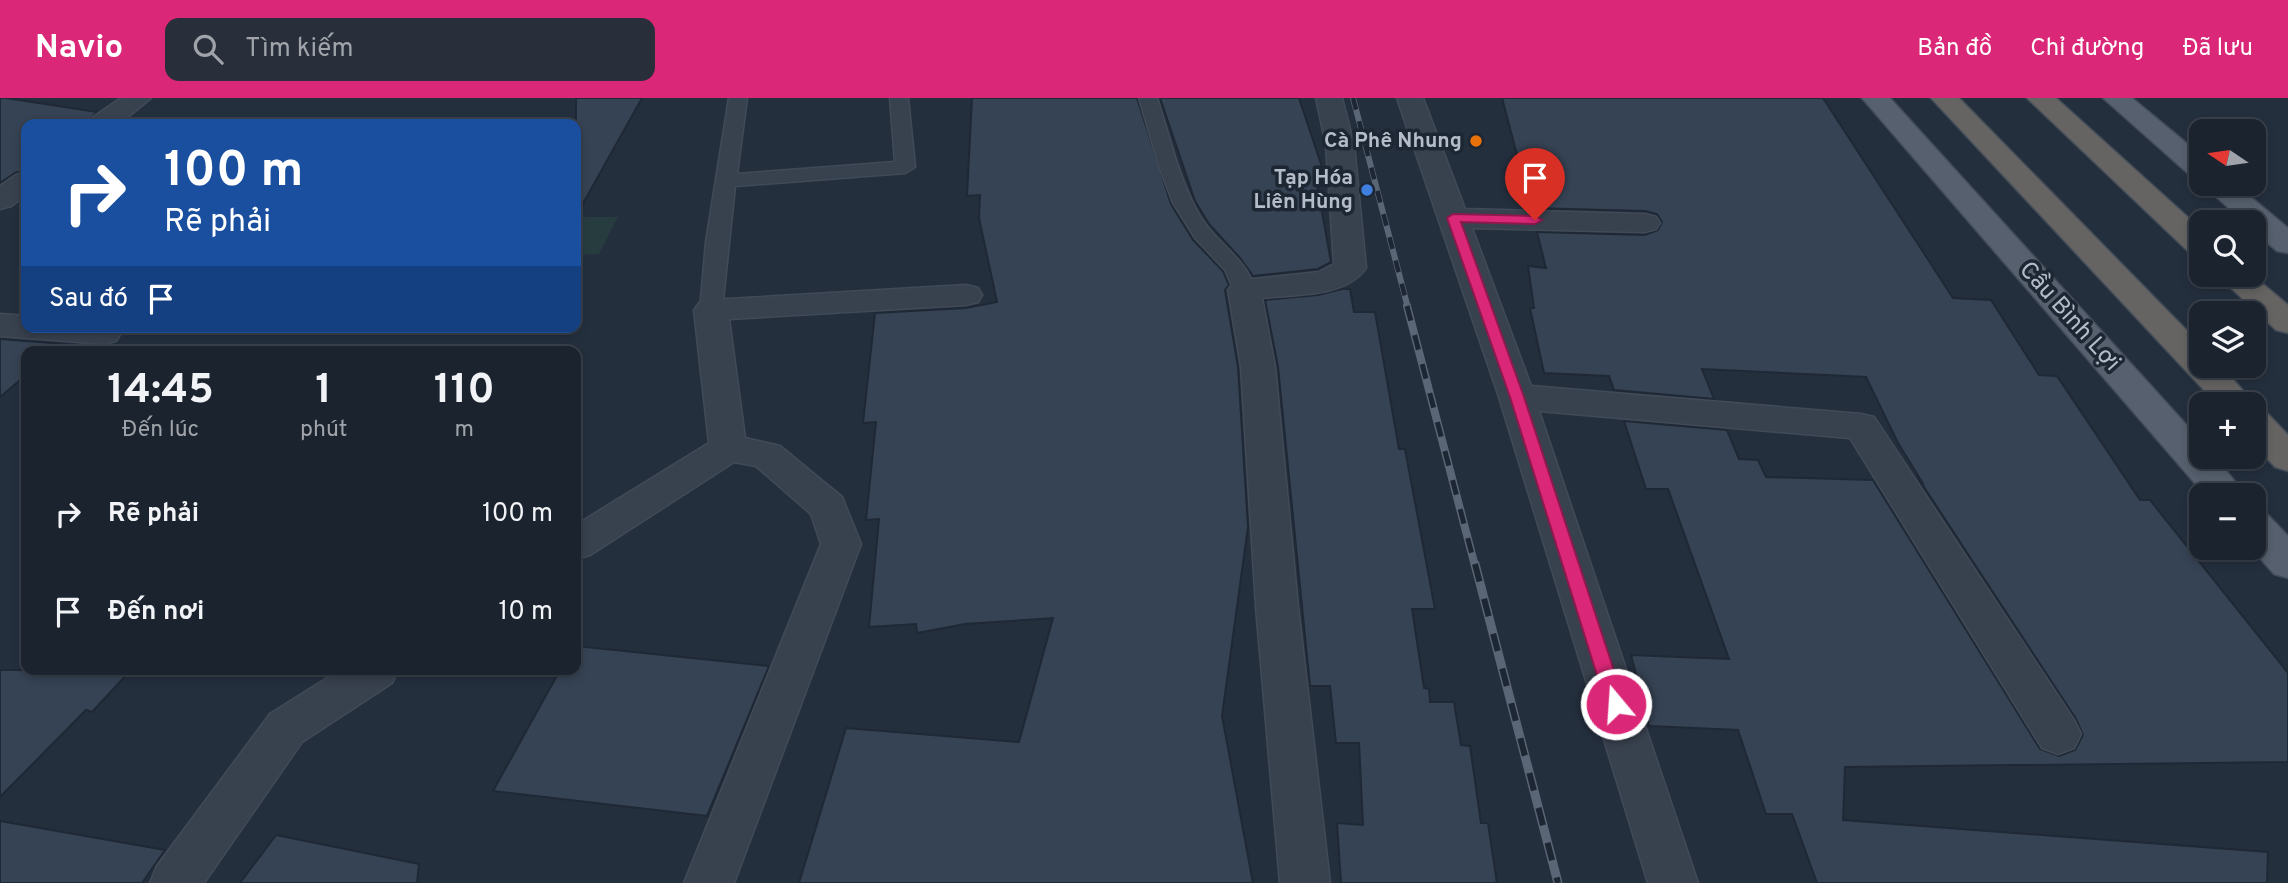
<!DOCTYPE html>
<html lang="vi">
<head>
<meta charset="utf-8">
<style>
	:root { --surface:#1b232e; --page:#282f3a; --text:#f1f3f6; --muted:#a0a4aa; --line:#39404a; --accent:#db2777 }
	body { margin:0; font-family:Overpass,sans-serif; background:var(--page); color:var(--text); height:100vh; display:flex; flex-direction:column; font-size:26px; white-space:nowrap }
	* { box-sizing:border-box; margin:0 }
	p { font-size:23px; color:var(--muted) }
	.icon { flex:none; width:38px; height:38px; fill:none; stroke:currentColor; stroke-width:2; stroke-linecap:round; stroke-linejoin:round }
	.map { position:relative; flex:1; overflow:hidden }
	.details { position:absolute; left:21px; top:248px; width:560px; height:329px; display:flex; flex-direction:column; background:var(--surface); border-radius:14px; box-shadow:0 4px 10px #0003,0 0 0 2px var(--line) }
	.details>* { flex:none }
	.banner { position:absolute; left:21px; top:21px; width:560px; height:214px; border-radius:14px; box-shadow:0 4px 10px #0003,0 0 0 2px var(--line); background:#1a4fa0; color:#fff; overflow:hidden }
	.needle { width:46px; rotate:283deg }
	.tools { position:absolute; left:2189px; top:21px; display:grid; gap:14px }
	.tools a { display:grid; place-items:center; width:77px; height:77px; border-radius:14px; background:var(--surface); box-shadow:0 4px 10px #0003,0 0 0 2px var(--line); font-size:35px }
	.pin { position:absolute; display:grid; place-items:center; width:60px; height:60px; color:#fff; margin:-72px -30px; border-radius:50% 50% 50% 0; rotate:-45deg; box-shadow:0 0 7px #0007 }
	.pin .icon { rotate:45deg }
	.me { position:absolute; width:77px; margin:-38px; rotate:342deg; stroke-linejoin:round; filter:drop-shadow(0 0 5px #0008) }
	.turn { display:flex; align-items:center; gap:24px; height:147px; padding:0 28px; font-size:32px }
	.turn .icon { width:91px; height:91px; stroke-width:2.5 }
	.turn b { display:block; font-size:49px; line-height:60px }
	.then { display:flex; align-items:center; height:66px; padding:0 28px; background:#0003; gap:14px; font-size:26px }
	.eta { display:flex; justify-content:space-evenly; align-items:center; height:119px; text-align:center }
	.eta b { font-size:42px; font-weight:700; line-height:49px }
	ul { padding:0; list-style:none }
	li { display:flex; align-items:center; gap:21px; height:98px; padding:0 28px }
	li div { flex:1 }
	li b { display:block; font-size:26px }
	li em { font-style:normal }
	header { display:flex; align-items:center; gap:42px; box-sizing:border-box; height:98px; padding:0 35px; background:var(--accent); color:#fff }
	header strong { font-size:33px }
	nav { display:flex; gap:38px; margin-inline-start:auto; font-size:24px }
	.search { width:490px; height:63px; background:var(--page); display:flex; align-items:center; gap:18px; box-sizing:border-box; padding:0 24px; border-radius:14px; color:var(--muted); font-size:26px }
	.map>svg:first-child { display:block }
	.green { fill:#263c3f }
	.building { fill:#364354; stroke:#1f2835; stroke-width:2 }
	.lines { fill:none; stroke-linecap:round; stroke-linejoin:round }
	.service-casing { stroke:#414a57; stroke-width:3 }
	.minor-casing { stroke:#414a57; stroke-width:3 }
	.primary-casing { stroke:#414a57; stroke-width:3 }
	.trunk-casing { stroke:#434c59; stroke-width:3 }
	.service { fill:#38414e; fill-rule:evenodd }
	.minor { fill:#38414e; fill-rule:evenodd }
	.primary { fill:#56606e; fill-rule:evenodd }
	.trunk { fill:#656462; fill-rule:evenodd }
	.rail-far2-casing { stroke:#5a6575; stroke-width:6 }
	.rail-far1-casing { stroke:#5a6575; stroke-width:8 }
	.rail-casing { stroke:#5a6575; stroke-width:9 }
	.rail-far2 { stroke:#1d2633; stroke-width:4.5; stroke-dasharray:12; stroke-linecap:butt }
	.rail-far1 { stroke:#1d2633; stroke-width:5; stroke-dasharray:15; stroke-linecap:butt }
	.rail { stroke:#1d2633; stroke-width:6; stroke-dasharray:18; stroke-linecap:butt }
	.route { fill:#db2777; stroke:#8e194d; stroke-width:2 }
	.food-dot { fill:#e8710a; stroke:#1d2633; stroke-width:2.5 }
	.shop-dot { fill:#3f7fe0; stroke:#1d2633; stroke-width:2.5 }
	.labels { text-anchor:middle; dominant-baseline:central; stroke-width:7; stroke-linejoin:round; paint-order:stroke }
	.far-poi-label { font-size:21px; font-weight:bold; fill:#b4bcc9; stroke:#1d2633; text-anchor:end }
	.street-label { font-size:24px; fill:#b4bcc9; stroke:#1d2633 }
</style>
</head>
<body>
<header>
<strong>Navio</strong>
<div class="search"><svg class="icon" aria-label="search" viewBox="0 0 24 24"><circle cx="10" cy="10" r="6"/><path d="M15 15l6 6"/></svg>Tìm kiếm</div>
<nav><a>Bản đồ</a><a>Chỉ đường</a><a>Đã lưu</a></nav>
</header>
<div class="map">
<svg width="2288" height="785" viewBox="0 0 2288 785">
	<rect width="100%" height="100%" fill="#242f3e"/>
	<path class="green" d="M 576,119 L 618,119 L 599,156 L 576,157 Z"/>
	<path class="building" d="M 0,0 L 6,0 L 97,14 L 85,26 L 26,26 L 26,72 L 15,75 L 0,85 Z
		M 576,0 L 642,0 L 576,118 Z
		M 972,0 L 1137,0 L 1171,106 L 1193,142 L 1223,173 L 1229,187 L 1225,192 L 1238,269 L 1248,429 L 1222,618 L 1253,785 L 799,785 L 846,630 L 1019,644 L 1053,520 L 965,526 L 917,535 L 916,526 L 869,529 L 879,421 L 866,422 L 876,324 L 863,325 L 875,215 L 966,210 L 997,204 L 979,120 L 980,97 L 967,98 Z
		M 1160,0 L 1299,0 L 1325,78 L 1326,86 L 1317,86 L 1331,164 L 1318,171 L 1253,178 L 1240,160 L 1209,126 L 1195,103 Z
		M 1502,0 L 1823,0 L 1953,200 L 1991,202 L 2039,277 L 2057,278 L 2140,402 L 2150,402 L 2288,575 L 2288,664 L 1845,669 L 1843,722 L 2268,754 L 2267,785 L 1817,785 L 1792,716 L 1766,716 L 1738,632 L 1649,628 L 1631,557 L 1729,561 L 1668,391 L 1646,391 L 1624,323 L 1727,332 L 1739,361 L 1758,362 L 1766,379 L 1873,382 L 2040,651 L 2059,658 L 2075,652 L 2083,637 L 2076,621 L 1920,383 L 1922,384 L 1898,345 L 1866,279 L 1702,271 L 1714,301 L 1614,292 L 1609,278 L 1544,275 L 1530,210 L 1534,210 L 1528,168 L 1546,170 L 1537,134 L 1645,137 L 1658,132 L 1662,124 L 1657,116 L 1645,113 L 1531,110 Z
		M 1342,191 L 1350,191 L 1354,214 L 1375,214 L 1399,351 L 1405,351 L 1435,511 L 1412,511 L 1424,590 L 1429,591 L 1430,604 L 1454,604 L 1461,647 L 1470,648 L 1481,725 L 1488,725 L 1497,785 L 1341,785 L 1337,725 L 1363,727 L 1359,645 L 1336,645 L 1330,588 L 1310,588 L 1278,269 L 1265,202 L 1318,197 Z
		M 0,241 L 64,246 L 55,254 L 26,254 L 26,277 L 0,299 Z
		M 576,548 L 769,568 L 707,718 L 493,693 L 560,572 L 576,572 Z
		M 0,572 L 131,572 L 92,614 L 86,612 L 0,699 Z
		M 0,723 L 165,752 L 142,785 L 0,785 Z
		M 276,737 L 419,766 L 417,785 L 240,785 Z"/>
	<g class="lines">
		<g class="service-casing">
			<path id="service" d="M 729,0 L 747,0 L 737,76 L 895,64 L 890,0 L 908,0 L 915,69 L 905,75 L 735,88 L 722,212 L 719,217 L 703,217 L 700,212 L 706,144 Z
				M 1139,0 L 1157,0 C 1170,40 1179,82 1200,118 C 1216,146 1247,160 1255,192 L 1252,197 L 1236,197 L 1225,172 L 1195,140 L 1173,105 L 1160,71 Z"/>
		</g>
		<g class="minor-casing">
			<path id="minor" d="M 121,0 L 151,0 L 119,26 L 88,26 L 92,20 Z
				M 1316,0 L 1342,0 L 1354,47 L 1366,170 C 1345,200 1294,196 1262,200 L 1275,269 L 1298,509 L 1330,785 L 1280,785 L 1256,509 L 1241,269 L 1228,192 L 1233,185 L 1244,182 L 1319,174 L 1334,166 L 1326,47 Z
				M 1397,0 L 1423,0 L 1465,111 L 1645,116 L 1656,119 L 1660,125 L 1656,131 L 1645,134 L 1472,130 L 1531,288 L 1861,316 L 1874,319 L 2074,622 L 2081,636 L 2074,650 L 2058,656 L 2042,650 L 1850,340 L 1539,313 L 1698,785 L 1648,785 L 1499,299 Z
				M 26,74 L 26,97 L 11,108 L 0,111 L 0,88 L 16,77 Z
				M 966,187 L 978,190 L 982,197 L 978,204 L 966,207 L 729,221 L 745,340 L 780,348 L 842,399 L 861,446 L 734,785 L 684,785 L 821,446 L 811,416 L 756,368 L 734,364 L 590,457 L 576,461 L 576,427 L 709,345 L 694,212 L 699,205 L 711,202 Z
				M 0,216 L 26,218 L 26,229 L 117,229 L 121,235 L 116,243 L 104,246 L 0,238 Z
				M 340,572 L 398,572 L 392,585 L 302,644 L 204,785 L 150,785 L 157,768 L 270,616 Z"/>
		</g>
		<g class="primary-casing">
			<path id="primary" d="M 1862,0 L 1890,0 L 2202,344 L 2202,359 L 2215,359 L 2246,397 L 2205,397 Z
				M 2103,0 L 2132,0 L 2202,58 L 2202,82 L 2192,79 Z
				M 2202,86 L 2235,86 L 2288,130 L 2288,155 L 2277,153 L 2254,133 L 2254,124 L 2244,124 Z
				M 2254,412 L 2268,417 L 2288,438 L 2288,480 L 2274,476 L 2251,450 L 2254,450 Z"/>
		</g>
		<g class="trunk-casing">
			<path id="trunk" d="M 1931,0 L 1959,0 L 2202,248 L 2202,268 L 2221,268 L 2255,306 L 2254,308 L 2217,306 Z
				M 2027,0 L 2056,0 L 2202,132 L 2202,158 L 2191,156 Z
				M 2217,177 L 2252,177 L 2288,207 L 2288,235 L 2276,232 Z
				M 2254,312 L 2267,315 L 2288,337 L 2288,373 L 2275,369 L 2254,347 Z"/>
		</g>
		<use href="#service" class="service"/>
		<use href="#minor" class="minor"/>
		<use href="#primary" class="primary"/>
		<use href="#trunk" class="trunk"/>
		<g class="rail-far2-casing">
			<path id="rail-far2" d="M 1353,0 L 1408,210"/>
		</g>
		<g class="rail-far1-casing">
			<path id="rail-far1" d="M 1407,208 L 1475,468"/>
		</g>
		<g class="rail-casing">
			<path id="rail" d="M 1475,466 L 1558,785"/>
		</g>
		<use href="#rail-far2" class="rail-far2"/>
		<use href="#rail-far1" class="rail-far1"/>
		<use href="#rail" class="rail"/>
	</g>
	<path class="route" d="M 1453,116 L 1535,118 L 1542,122 L 1535,126 L 1461,124 L 1524,299 L 1625,606 L 1622,612 L 1616,614 L 1609,612 L 1606,606 L 1510,299 L 1447,120 Z"/>
	<circle class="food-dot" cx="1476" cy="43" r="7"/>
	<circle class="shop-dot" cx="1367" cy="92" r="7"/>
	<g class="labels">
		<g class="far-poi-label">
			<text x="1462" y="43">Cà Phê Nhung</text>
			<text x="1353" y="80">Tạp Hóa<tspan x="1353" dy="24">Liên Hùng</tspan></text>
		</g>
		<g class="street-label">
			<text transform="translate(2069 219) rotate(48)">Cầu Bình Lợi</text>
		</g>
	</g>
</svg>
<div class="tools">
<a><svg class="needle" viewBox="-14 -14 28 28"><path d="M0-13l5 13h-10z" fill="#e53935"/><path d="M0 13l5-13h-10z" fill="#a0a4aa"/></svg></a>
<a><svg class="icon" aria-label="search" viewBox="0 0 24 24"><circle cx="10" cy="10" r="6"/><path d="M15 15l6 6"/></svg></a>
<a><svg class="icon" aria-label="layers" viewBox="0 0 24 24"><path d="M12 4l9 5-9 5-9-5zM3 14l9 5 9-5"/></svg></a>
<a>+</a>
<a>−</a>
</div>
<div class="pin" style="left:1535px;top:122px;background:#d93025"><svg class="icon" aria-label="arrive" viewBox="0 0 24 24"><path d="M6 21V4h12l-3 4 3 4H6"/></svg></div>
<svg class="me" style="left:1616px;top:606px" viewBox="-20 -20 40 40"><circle r="17" fill="#db2777" stroke="#fff" stroke-width="3"/><path d="M0-11L8 9 0 5-8 9z" fill="#fff"/></svg>
<div class="banner">
<div class="turn"><svg class="icon" aria-label="right" viewBox="0 0 24 24"><path d="M7 20v-9h11M14 6l5 5-5 5"/></svg><div><b>100 m</b>Rẽ phải</div></div>
<div class="then">Sau đó<svg class="icon" aria-label="arrive" viewBox="0 0 24 24"><path d="M6 21V4h12l-3 4 3 4H6"/></svg></div>
</div>
<section class="details">
<div class="eta">
<div><b>14:45</b><p>Đến lúc</p></div>
<div><b>1</b><p>phút</p></div>
<div><b>110</b><p>m</p></div>
</div>
<ul>
<li><svg class="icon" aria-label="right" viewBox="0 0 24 24"><path d="M7 20v-9h11M14 6l5 5-5 5"/></svg><div><b>Rẽ phải</b></div><em>100 m</em></li>
<li><svg class="icon" aria-label="arrive" viewBox="0 0 24 24"><path d="M6 21V4h12l-3 4 3 4H6"/></svg><div><b>Đến nơi</b></div><em>10 m</em></li>
</ul>
</section>
</div>
</body>
</html>
